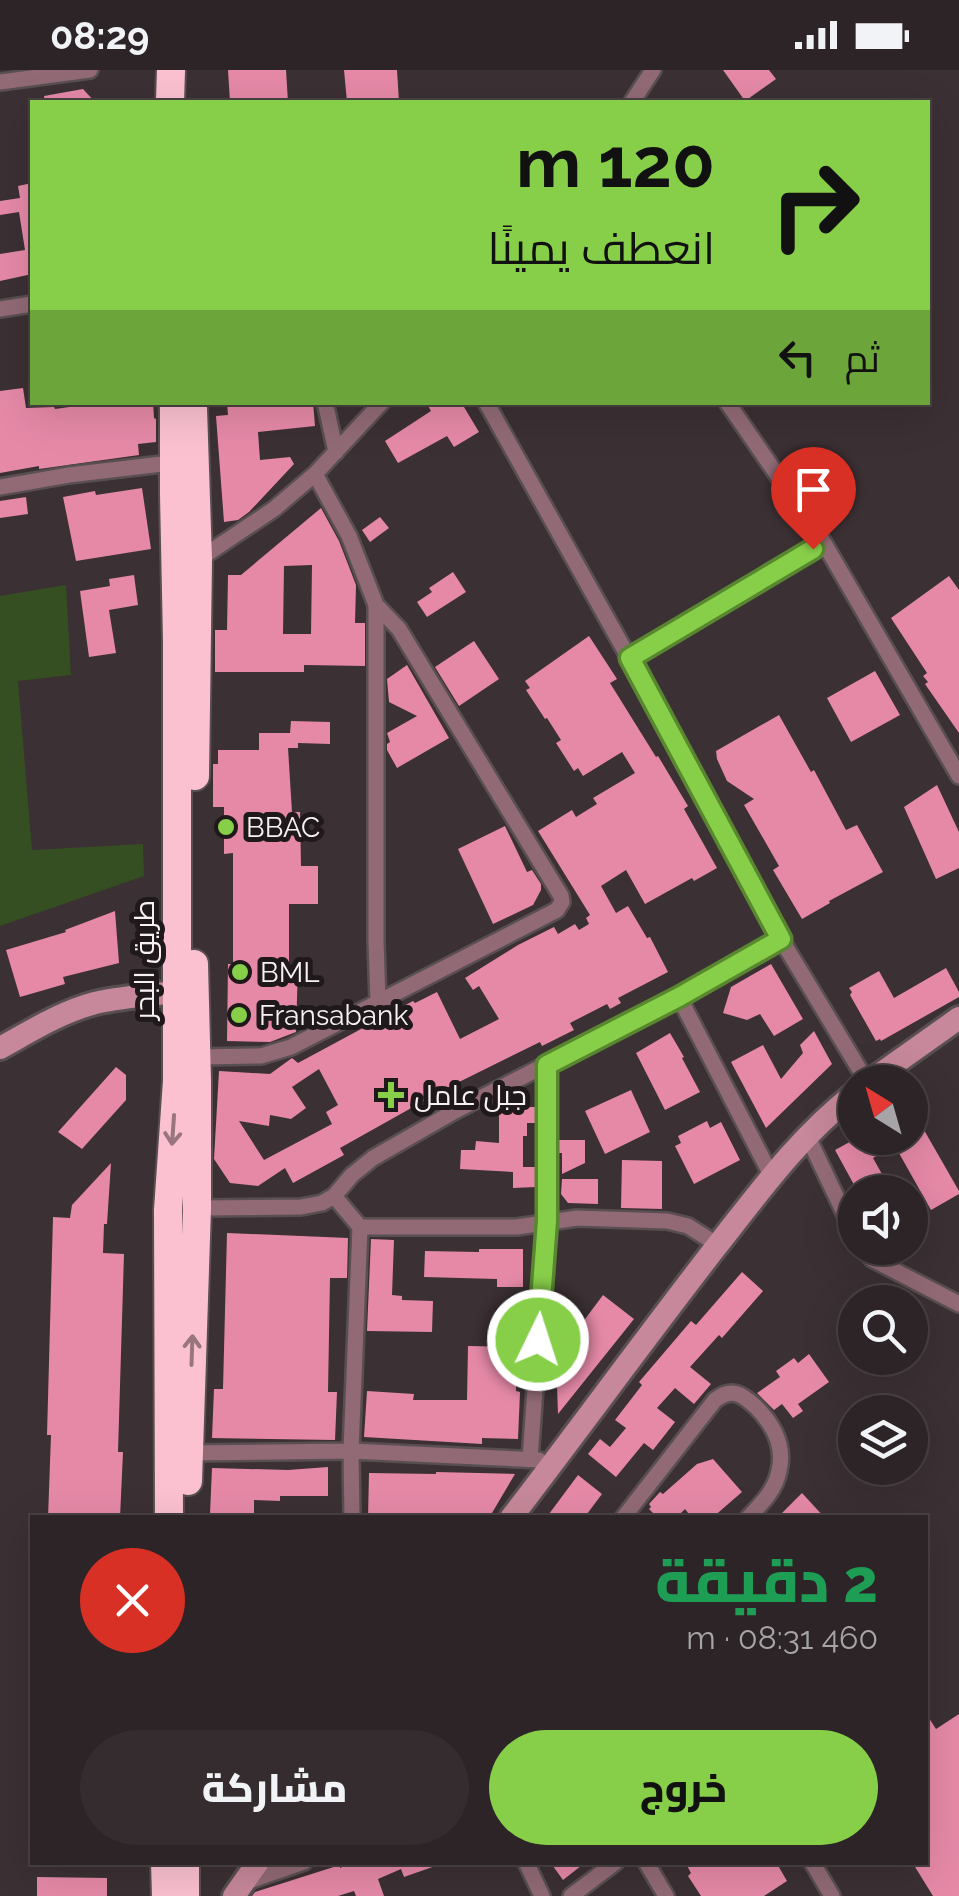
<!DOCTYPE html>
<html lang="ar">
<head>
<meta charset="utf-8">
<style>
	:root { --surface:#2c2426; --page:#342c2e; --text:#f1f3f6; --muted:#a6a4a7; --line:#484143; --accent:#88cf49 }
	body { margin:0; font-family:Raleway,Cairo,sans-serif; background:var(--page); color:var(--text); direction:rtl; height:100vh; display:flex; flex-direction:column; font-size:38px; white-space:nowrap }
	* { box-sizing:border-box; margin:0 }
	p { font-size:32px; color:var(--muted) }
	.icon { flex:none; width:55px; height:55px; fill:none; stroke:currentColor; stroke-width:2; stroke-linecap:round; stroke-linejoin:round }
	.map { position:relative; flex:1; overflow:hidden; direction:ltr }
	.sheet { position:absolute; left:30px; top:1445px; width:898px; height:350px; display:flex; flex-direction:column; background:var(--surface); border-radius:0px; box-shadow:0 10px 40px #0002,0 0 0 2px var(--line); direction:rtl }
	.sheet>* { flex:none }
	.guide { position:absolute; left:30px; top:30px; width:900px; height:305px; border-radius:0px; box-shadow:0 10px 40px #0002,0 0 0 2px var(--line); direction:rtl; background:#88cf49; color:#111; overflow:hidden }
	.needle { width:65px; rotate:323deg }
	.fabs { position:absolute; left:838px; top:995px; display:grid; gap:20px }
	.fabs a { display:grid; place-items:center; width:90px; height:90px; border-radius:50%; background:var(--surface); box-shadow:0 10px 40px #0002,0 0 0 2px var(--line); font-size:50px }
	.pin { position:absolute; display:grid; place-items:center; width:85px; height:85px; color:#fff; margin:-102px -42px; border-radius:50% 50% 50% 0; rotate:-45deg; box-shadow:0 0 10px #0007 }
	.pin .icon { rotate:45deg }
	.me { position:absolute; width:110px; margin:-55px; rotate:4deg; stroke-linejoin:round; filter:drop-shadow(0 0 8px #0008) }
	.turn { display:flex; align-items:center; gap:35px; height:210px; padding:0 50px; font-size:45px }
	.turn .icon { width:130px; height:130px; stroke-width:2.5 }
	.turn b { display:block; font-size:70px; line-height:85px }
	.then { display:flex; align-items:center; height:95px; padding:0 50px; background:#0003; gap:20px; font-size:38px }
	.round { display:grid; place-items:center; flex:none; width:105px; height:105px; border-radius:52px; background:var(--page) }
	.summary { display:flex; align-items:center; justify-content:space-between; height:170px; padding:0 50px }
	h1 { font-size:60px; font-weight:800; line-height:75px; color:#1e9e55 }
	.cta { display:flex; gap:20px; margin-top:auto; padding:20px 50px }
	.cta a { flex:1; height:115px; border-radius:60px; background:var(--accent); color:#111; font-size:40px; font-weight:800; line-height:115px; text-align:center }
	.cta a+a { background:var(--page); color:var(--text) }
	.status { display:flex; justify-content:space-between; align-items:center; height:70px; padding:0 50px; background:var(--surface); direction:ltr }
	.status svg { height:28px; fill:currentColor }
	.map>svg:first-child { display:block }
	.green { fill:#354e22 }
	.building { fill:#e589a7; fill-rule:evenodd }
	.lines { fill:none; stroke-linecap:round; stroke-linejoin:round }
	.street-casing { stroke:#594f52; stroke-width:20 }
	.secondary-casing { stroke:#594f52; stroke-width:28 }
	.highway-casing { stroke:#594f52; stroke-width:32 }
	.street { stroke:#916a75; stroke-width:15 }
	.secondary { stroke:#c6889a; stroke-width:22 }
	.highway { stroke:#fbc1d1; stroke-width:28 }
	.oneway { stroke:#98757f }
	.route-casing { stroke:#58872f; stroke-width:25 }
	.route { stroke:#88cf49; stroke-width:18 }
	.poi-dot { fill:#88cf49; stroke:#1f191b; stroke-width:4 }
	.labels { text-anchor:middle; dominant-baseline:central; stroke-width:10; stroke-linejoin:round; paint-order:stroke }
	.poi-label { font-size:28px; fill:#f8f1f2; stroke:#1f191b; text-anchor:start }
	.street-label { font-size:28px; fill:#f8f1f2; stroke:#1f191b }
</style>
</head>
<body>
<div class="status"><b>08:29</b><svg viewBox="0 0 49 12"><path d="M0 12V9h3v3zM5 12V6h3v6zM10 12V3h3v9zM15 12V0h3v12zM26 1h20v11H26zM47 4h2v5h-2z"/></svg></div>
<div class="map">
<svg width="959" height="1826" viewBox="0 0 959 1826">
	<rect width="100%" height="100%" fill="#3b3033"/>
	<path class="green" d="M 66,515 L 71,605 L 18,611 L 32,780 L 143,774 L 144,806 L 0,856 L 0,526 Z"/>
	<path class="building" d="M 228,0 L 286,0 L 288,32 L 230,32 Z
		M 344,0 L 397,0 L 399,32 L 347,32 Z
		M 723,0 L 769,0 L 776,9 L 745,31 Z
		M 83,19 L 95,32 L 45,32 L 44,26 Z
		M 32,113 L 32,204 L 0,211 L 0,184 L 25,180 L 19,142 L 0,145 L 0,131 L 20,128 L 18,116 Z
		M 23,318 L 26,338 L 54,337 L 55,339 L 105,332 L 153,332 L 154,348 L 156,349 L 156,372 L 138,374 L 139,385 L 39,399 L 39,396 L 0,403 L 0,321 Z
		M 227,332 L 313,332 L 315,356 L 258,362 L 260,390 L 290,387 L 294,394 L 249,442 L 238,450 L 224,452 L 216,346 L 228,345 Z
		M 426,332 L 461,332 L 479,362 L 454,377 L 447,366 L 398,393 L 385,371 L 431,341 Z
		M 142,418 L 151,479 L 76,491 L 63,427 L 95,421 L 96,425 Z
		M 26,427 L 28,444 L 0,448 L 0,431 Z
		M 321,438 L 339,471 L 356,515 L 355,553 L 365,553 L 365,596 L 304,595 L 304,602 L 215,602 L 215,560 L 227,560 L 228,505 L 241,505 ZM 312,495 L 311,564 L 283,564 L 284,496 Z
		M 380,447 L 389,458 L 370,472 L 362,460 Z
		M 453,502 L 466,522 L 427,547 L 417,532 L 432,522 L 429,518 Z
		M 134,505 L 138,535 L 109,540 L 116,583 L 89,587 L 80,521 L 110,516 L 109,509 Z
		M 949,506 L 959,520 L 959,663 L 925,614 L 928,612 L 923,606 L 927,603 L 891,548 Z
		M 589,566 L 617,609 L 610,613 L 656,687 L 658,686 L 688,736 L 684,739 L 717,798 L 694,811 L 692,808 L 645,834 L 626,800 L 601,816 L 616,843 L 628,836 L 647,868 L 650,867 L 668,902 L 618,928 L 621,933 L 610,939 L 607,934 L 570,953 L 574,960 L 542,976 L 540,972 L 447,1018 L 340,1078 L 344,1085 L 293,1113 L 285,1098 L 258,1116 L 230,1113 L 214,1089 L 219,1001 L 270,1004 L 292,988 L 298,993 L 413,931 L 415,933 L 437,922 L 460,969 L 499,949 L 479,916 L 473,920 L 465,908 L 518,875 L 554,857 L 558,864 L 575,854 L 579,860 L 589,854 L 586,848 L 590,845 L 538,761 L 572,740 L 576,747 L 597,734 L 593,728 L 635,703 L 622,682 L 583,706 L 578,698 L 574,701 L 556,673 L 561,670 L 547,648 L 545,649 L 526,620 L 530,618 L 525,611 ZM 319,999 L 338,1035 L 326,1042 L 332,1054 L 264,1090 L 239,1051 L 269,1056 L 270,1045 L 291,1049 L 306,1038 L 292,1017 Z
		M 474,571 L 499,609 L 459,636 L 435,597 Z
		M 407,595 L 449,668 L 397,698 L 387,680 L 387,674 L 390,672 L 387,663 L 417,646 L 389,632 L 387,609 Z
		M 875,601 L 900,645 L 851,672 L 827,628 Z
		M 779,645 L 811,702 L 814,700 L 846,760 L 857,755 L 883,802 L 829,831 L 830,833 L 802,849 L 773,800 L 779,796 L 744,735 L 754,729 L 727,711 L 717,689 L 716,681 Z
		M 291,651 L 330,652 L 330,674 L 298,673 L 298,678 L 288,678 L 292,742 L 300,742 L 301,796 L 318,796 L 318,834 L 289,834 L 289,896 L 298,896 L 296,962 L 270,972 L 227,971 L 228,894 L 233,894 L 233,783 L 224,784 L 224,737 L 213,737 L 213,694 L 218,694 L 218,680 L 259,680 L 259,663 L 290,663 Z
		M 937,715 L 959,762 L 959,798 L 936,809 L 904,737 Z
		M 505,756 L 527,802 L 532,800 L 541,814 L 541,820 L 533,835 L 493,854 L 458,779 Z
		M 115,841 L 119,893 L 63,907 L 65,914 L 20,927 L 6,880 L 66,862 L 65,860 Z
		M 771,894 L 803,949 L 774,966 L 760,944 L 747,950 L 723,943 L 731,917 Z
		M 946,898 L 959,922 L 959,927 L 881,971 L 880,969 L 876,971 L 850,925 L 852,922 L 849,918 L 879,901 L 894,928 Z
		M 814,961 L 832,994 L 766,1058 L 731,992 L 763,975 L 781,1009 L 803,983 L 800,975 Z
		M 670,963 L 684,987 L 682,988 L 700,1022 L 665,1040 L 636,983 Z
		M 116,997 L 126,1005 L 126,1030 L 82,1079 L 58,1062 Z
		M 631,1020 L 650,1062 L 605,1084 L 585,1041 Z
		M 910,1030 L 926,1059 L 924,1060 L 959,1121 L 959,1124 L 931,1140 L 895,1076 L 873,1088 L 892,1122 L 858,1122 L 835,1080 L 857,1068 L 910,1068 Z
		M 499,1037 L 536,1037 L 536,1053 L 527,1053 L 527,1066 L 523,1066 L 523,1097 L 536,1097 L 536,1117 L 513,1118 L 513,1102 L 460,1099 L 461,1080 L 475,1080 L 476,1071 L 499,1073 Z
		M 707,1051 L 710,1058 L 721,1052 L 740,1090 L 694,1114 L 675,1076 L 681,1073 L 678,1066 Z
		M 558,1070 L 585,1070 L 585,1093 L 562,1104 L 562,1083 L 558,1083 Z
		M 622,1090 L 662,1091 L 662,1139 L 621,1138 Z
		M 111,1093 L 107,1154 L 104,1154 L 103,1183 L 124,1184 L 118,1382 L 123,1382 L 120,1448 L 48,1448 L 51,1365 L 47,1365 L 53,1147 L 70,1148 L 72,1135 Z
		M 562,1109 L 598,1109 L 598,1134 L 568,1133 L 561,1124 Z
		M 227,1163 L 348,1168 L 347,1208 L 330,1208 L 328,1322 L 337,1322 L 335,1370 L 212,1368 L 214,1319 L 223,1319 Z
		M 371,1169 L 394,1170 L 392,1225 L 402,1226 L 402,1230 L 433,1231 L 432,1262 L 367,1261 Z
		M 479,1179 L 523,1179 L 523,1217 L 497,1217 L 497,1209 L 424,1207 L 425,1181 L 479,1182 Z
		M 742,1202 L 763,1221 L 722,1268 L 719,1265 L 690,1297 L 711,1314 L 694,1334 L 675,1318 L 657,1338 L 675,1352 L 653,1380 L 644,1373 L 616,1407 L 588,1384 L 600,1369 L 610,1377 L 626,1358 L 615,1350 L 642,1315 L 639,1312 L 691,1251 L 696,1255 Z
		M 603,1225 L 634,1249 L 558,1344 L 556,1288 Z
		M 468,1276 L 517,1277 L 516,1321 L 520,1322 L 518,1369 L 482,1368 L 482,1374 L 364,1367 L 367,1321 L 414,1324 L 413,1330 L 467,1330 Z
		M 809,1284 L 829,1312 L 798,1334 L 803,1341 L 793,1348 L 782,1334 L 774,1340 L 757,1323 L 780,1307 L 776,1301 L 794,1288 L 798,1293 Z
		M 713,1389 L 742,1422 L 712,1448 L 692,1448 L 685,1439 L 676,1448 L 658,1448 L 649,1439 L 651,1437 L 649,1434 L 660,1422 L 663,1424 L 697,1394 Z
		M 328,1397 L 328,1426 L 280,1426 L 280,1431 L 254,1430 L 254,1446 L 210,1444 L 212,1398 L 288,1400 Z
		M 436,1402 L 515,1404 L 489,1448 L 368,1448 L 369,1403 L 436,1404 Z
		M 578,1405 L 602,1424 L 584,1448 L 546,1448 Z
		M 802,1423 L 825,1448 L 777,1448 Z
		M 925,1642 L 936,1659 L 959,1644 L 959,1826 L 933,1826 L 912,1792 L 925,1792 Z
		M 353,1792 L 441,1794 L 404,1807 L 401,1799 L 378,1809 L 384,1826 L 356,1826 L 354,1821 L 338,1826 L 252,1826 L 255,1822 L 340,1795 L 340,1798 Z
		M 550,1792 L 586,1792 L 563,1810 Z
		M 685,1792 L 776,1792 L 787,1811 L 764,1826 L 701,1826 L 688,1806 L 691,1803 Z
		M 37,1807 L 107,1808 L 107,1826 L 37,1826 Z"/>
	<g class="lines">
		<g class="street-casing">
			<path id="street" d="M 0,12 L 90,0
				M 632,32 L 653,0
				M 0,239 L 32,234
				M 325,332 L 336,382
				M 486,332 L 629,588 L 781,869 L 867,1012
				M 727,332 L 824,473 L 959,706
				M 0,417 L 69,405 L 179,392
				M 198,490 L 274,439 L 315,404 L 382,332
				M 376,535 L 376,871 L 378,932
				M 629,588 L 824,473
				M 679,927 L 771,1105
				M 197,987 L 261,986 L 291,977 L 557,840 L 562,832 L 561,826 L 399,559 L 376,535 L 349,466 L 315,404
				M 807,1065 L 855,1166
				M 334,1126 L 360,1157 L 351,1381 L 352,1448
				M 197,1138 L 301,1137 L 322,1133 L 334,1126 L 352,1105 L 373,1088 L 455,1041 L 679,927 L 781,869
				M 360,1157 L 517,1157 L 577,1148 L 667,1151 L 688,1156 L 718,1175
				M 863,1178 L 872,1189 L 959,1234
				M 188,1383 L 351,1381 L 539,1390
				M 530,1389 L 547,1151 L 547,995
				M 623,1448 L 715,1330 C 732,1317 742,1324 756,1337 C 773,1354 785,1376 779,1401 C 775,1421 761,1434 748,1448
				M 526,1792 L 542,1826
				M 646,1792 L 666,1826
				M 812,1792 L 832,1826
				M 243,1813 L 304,1792
				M 571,1826 L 616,1792"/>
		</g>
		<g class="secondary-casing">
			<path id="secondary" d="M 0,978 C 31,961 61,942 95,933 C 121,927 149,925 176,922
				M 869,1012 L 959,948
				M 511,1448 C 580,1358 647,1266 716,1177 C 761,1120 797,1069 855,1023
				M 234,1826 L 258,1792"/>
		</g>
		<g class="highway-casing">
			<path id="highway" d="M 170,32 L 171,0
				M 193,339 L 198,490 L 195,706
				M 188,1411 L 197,1138 L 197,1011 L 194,894
				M 169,1448 L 168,1140 L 177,1011 L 177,570 L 174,424 L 174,332
				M 165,1792 L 166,1826
				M 185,1826 L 185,1792"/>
		</g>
		<use href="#street" class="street"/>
		<use href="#secondary" class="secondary"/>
		<use href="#highway" class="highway"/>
	</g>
	<defs><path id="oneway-shaft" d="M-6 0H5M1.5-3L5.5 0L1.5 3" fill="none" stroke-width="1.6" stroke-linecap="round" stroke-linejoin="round" transform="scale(2.5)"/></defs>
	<g class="oneway">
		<use href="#oneway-shaft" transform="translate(173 1060) rotate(94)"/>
		<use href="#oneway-shaft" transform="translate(192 1280) rotate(-88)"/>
	</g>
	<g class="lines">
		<g class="route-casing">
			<path id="route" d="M 538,1270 L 547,1151 L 547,995 L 679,927 L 781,869 L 630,588 L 813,479"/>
		</g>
		<use href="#route" class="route"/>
	</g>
	<g class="poi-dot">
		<circle cx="226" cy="757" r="10"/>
		<circle cx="240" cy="902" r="10"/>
		<circle cx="239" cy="945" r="10"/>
		<path d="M386 1010h10v10h10v10h-10v10h-10v-10h-10v-10h10z"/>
	</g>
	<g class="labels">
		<g class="poi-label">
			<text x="246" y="757">BBAC</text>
			<text x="260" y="902">BML</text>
			<text x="259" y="945">Fransabank</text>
			<text x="414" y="1025">جبل عامل</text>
		</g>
		<g class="street-label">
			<text transform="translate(144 890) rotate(-90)">طريق البحر</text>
		</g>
	</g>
</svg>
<div class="fabs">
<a><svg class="needle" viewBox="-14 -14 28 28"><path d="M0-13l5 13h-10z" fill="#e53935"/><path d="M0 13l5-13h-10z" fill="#a6a4a7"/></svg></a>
<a><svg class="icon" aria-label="sound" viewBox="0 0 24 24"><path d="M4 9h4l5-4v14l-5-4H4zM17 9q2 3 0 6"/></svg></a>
<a><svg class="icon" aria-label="search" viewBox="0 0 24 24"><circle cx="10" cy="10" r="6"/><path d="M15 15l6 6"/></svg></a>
<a><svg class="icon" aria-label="layers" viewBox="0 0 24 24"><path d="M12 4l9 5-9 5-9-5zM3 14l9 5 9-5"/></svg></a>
</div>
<div class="pin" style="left:813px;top:479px;background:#d93025"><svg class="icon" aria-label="arrive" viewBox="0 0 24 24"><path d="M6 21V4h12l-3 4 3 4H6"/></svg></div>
<svg class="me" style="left:538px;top:1270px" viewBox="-20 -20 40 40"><circle r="17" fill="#88cf49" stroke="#fff" stroke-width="3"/><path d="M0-11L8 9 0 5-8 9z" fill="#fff"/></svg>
<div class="guide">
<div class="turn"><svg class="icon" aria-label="right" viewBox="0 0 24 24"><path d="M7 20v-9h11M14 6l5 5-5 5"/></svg><div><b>120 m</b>انعطف يمينًا</div></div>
<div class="then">ثم<svg class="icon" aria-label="left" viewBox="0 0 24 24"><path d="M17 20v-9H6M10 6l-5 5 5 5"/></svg></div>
</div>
<section class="sheet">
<div class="summary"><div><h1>2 دقيقة</h1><p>460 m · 08:31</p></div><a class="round" style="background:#d93025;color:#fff"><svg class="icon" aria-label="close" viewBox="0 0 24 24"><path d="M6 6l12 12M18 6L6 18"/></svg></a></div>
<div class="cta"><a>خروج</a><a>مشاركة</a></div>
</section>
</div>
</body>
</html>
